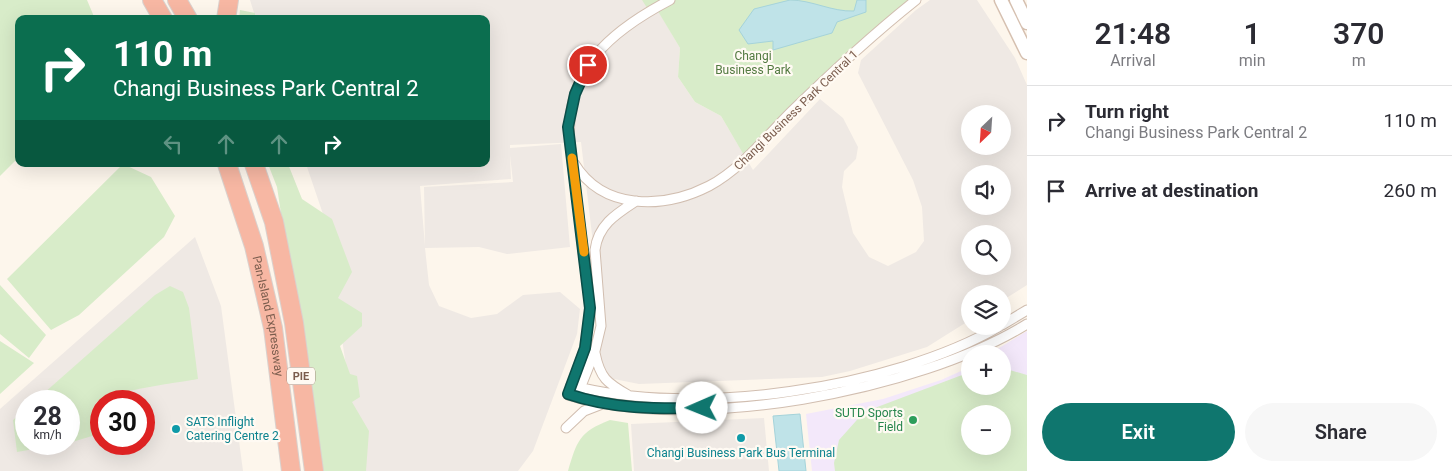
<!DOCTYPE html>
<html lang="en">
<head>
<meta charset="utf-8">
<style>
	:root { --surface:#fff; --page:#f7f7f7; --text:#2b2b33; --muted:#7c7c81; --line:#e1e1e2; --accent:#0f766e }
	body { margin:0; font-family:Roboto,sans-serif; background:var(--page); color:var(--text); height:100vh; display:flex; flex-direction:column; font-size:19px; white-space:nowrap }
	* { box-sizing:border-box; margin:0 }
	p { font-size:16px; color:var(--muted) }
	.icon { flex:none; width:28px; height:28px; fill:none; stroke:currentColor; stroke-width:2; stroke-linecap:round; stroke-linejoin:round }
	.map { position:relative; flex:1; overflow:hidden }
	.sheet { display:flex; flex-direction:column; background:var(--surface); width:425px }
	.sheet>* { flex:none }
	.hud { position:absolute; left:15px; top:15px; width:475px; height:152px; border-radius:10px; box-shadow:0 5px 20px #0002; background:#0b6e4f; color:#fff; overflow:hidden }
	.needle { width:32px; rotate:205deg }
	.controls { position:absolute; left:961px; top:105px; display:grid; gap:10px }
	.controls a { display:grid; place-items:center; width:50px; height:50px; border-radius:50%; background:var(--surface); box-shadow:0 5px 20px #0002; font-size:25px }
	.speed { position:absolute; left:15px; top:390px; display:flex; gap:10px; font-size:25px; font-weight:700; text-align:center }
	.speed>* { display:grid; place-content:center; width:65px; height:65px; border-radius:50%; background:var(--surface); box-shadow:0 5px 20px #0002; line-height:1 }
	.speed small { font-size:12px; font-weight:400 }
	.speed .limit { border:8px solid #d22; background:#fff; color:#111 }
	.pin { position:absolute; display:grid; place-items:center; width:42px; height:42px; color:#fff; margin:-21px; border:2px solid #fff; border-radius:50%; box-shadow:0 1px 5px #0007 }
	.me { position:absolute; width:55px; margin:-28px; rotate:269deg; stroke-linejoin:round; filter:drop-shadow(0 0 4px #0008) }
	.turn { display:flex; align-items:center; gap:18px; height:105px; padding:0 15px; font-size:22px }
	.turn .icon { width:65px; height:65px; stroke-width:2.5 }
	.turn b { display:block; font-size:35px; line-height:42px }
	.lanes { display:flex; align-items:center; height:48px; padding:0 15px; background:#0003; justify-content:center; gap:25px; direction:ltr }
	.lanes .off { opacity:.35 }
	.eta { display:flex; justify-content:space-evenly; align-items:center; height:85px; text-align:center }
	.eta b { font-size:30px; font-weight:600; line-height:35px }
	.button { display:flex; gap:10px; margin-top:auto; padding:10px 15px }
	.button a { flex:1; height:58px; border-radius:30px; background:var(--accent); color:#fff; font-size:20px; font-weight:600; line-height:58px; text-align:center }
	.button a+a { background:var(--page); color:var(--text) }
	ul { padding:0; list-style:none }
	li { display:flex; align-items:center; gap:15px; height:70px; padding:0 15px; border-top:1px solid var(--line) }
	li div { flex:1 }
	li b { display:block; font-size:19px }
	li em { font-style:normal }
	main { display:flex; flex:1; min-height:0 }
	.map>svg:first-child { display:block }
	.industrial { fill:#efe9e4; fill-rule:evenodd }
	.education { fill:#f3e8fa; fill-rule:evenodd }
	.green { fill:#d8ecc9; fill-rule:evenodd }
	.water { fill:#bfe3e8; stroke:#a5d3da }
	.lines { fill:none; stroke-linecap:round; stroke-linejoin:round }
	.minor-casing { stroke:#d1beb0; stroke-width:11 }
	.secondary-casing { stroke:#d6c0b0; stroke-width:15 }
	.motorway-casing { stroke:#dad1cd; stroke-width:20 }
	.minor { stroke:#fff; stroke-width:9 }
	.secondary { stroke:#fff; stroke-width:12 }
	.motorway { stroke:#f7b7a3; stroke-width:18 }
	.route-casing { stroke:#0a4d48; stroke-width:12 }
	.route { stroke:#0f766e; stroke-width:9 }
	.slow { stroke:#f59e0b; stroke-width:9 }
	.leisure-dot { fill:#2e9e5b; stroke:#fffaf3; stroke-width:2 }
	.culture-dot { fill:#0f9aa8; stroke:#fffaf3; stroke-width:2 }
	.labels { text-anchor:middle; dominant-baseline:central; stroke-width:4.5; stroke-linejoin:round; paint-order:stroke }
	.shield { fill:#fffaf3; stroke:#a28b7f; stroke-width:1 }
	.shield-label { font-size:11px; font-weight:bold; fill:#7a5c4d }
	.park-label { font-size:12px; fill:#537a41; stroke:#fffaf3 }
	.street-label { font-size:12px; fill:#7a5c4d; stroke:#fffaf3 }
	.leisure-label { font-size:12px; fill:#27864d; stroke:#fffaf3; text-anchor:end }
	.culture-label { font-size:12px; fill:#0d838f; stroke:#fffaf3; text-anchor:start }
</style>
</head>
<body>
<main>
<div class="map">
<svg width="1027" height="471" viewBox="0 0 1027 471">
	<rect width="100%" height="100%" fill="#fdf6ec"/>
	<path class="industrial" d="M 250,0 L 642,0 L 656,7 L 680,48 L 678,77 L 695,102 L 721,116 L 753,170 L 820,99 L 843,118 L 858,147 L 856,159 L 844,171 L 842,187 L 853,233 L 869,257 L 888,266 L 916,252 L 924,241 L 922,207 L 913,180 L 858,73 L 861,60 L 916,10 L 930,0 L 977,0 L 1015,58 L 1027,85 L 1027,285 L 1003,300 L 1002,294 L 970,294 L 970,320 L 927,347 L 850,371 L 822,377 L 639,384 L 609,378 L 598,353 L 603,327 L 581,142 L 510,145 L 510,148 L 561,144 L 570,247 L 507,254 L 479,247 L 425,248 L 429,285 L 439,306 L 471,318 L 497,314 L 523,295 L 560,292 L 580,309 L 577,334 L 533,451 L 518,471 L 362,471 L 323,214 L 306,164 L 486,164 L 486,19 L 256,19 ZM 970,114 L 1002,114 L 1002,146 L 970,146 ZM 510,155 L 513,182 L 424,187 L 425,246 L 420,186 L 511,179 ZM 970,174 L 1002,174 L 1002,206 L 970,206 ZM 970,234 L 1002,234 L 1002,266 L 970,266 Z
		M 195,237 L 221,306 L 243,471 L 0,471 L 0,409 ZM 26,401 L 69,401 L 69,444 L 26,444 ZM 101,401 L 144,401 L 144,444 L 101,444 Z
		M 764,418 L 769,471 L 634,471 L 631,424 Z"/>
	<path class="education" d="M 1027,331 L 1027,471 L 812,471 L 806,414 L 883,399 L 941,380 L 970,367 L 970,386 L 1002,386 L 1002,354 L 989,354 ZM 970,414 L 1002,414 L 1002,446 L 970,446 Z"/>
	<path class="green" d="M 0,0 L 87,0 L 95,19 L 19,19 L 19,157 L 0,176 Z
		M 642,0 L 916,0 L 745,157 L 721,116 L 695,102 L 678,77 L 680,48 L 656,8 L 649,11 Z
		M 240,10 L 255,13 L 255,19 L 239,19 Z
		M 123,164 L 151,177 L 175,216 L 164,237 L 79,315 L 51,330 L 7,279 Z
		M 268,164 L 288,164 L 302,199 L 332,219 L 352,272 L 338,298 L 362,313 L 362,326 L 340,346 L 350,374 L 357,376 L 360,397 L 352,402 L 369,431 L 366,471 L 320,471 L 277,187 Z
		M 0,285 L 46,335 L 29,358 L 0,334 Z
		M 170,286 L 183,292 L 189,308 L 198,379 C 181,382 105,392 96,403 C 89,413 93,423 94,434 L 92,436 L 69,443 L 69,401 L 35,401 L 155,295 Z
		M 0,341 L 34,363 L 0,394 Z
		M 1003,368 L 1027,375 L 1027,471 L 835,471 L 834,463 L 839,440 L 864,412 L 970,372 L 970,386 L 1002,386 ZM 970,414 L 1002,414 L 1002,446 L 970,446 Z
		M 26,409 L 26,444 L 62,444 L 17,452 L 13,420 Z
		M 610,420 L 628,423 L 632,471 L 568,471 C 577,441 579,432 610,420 Z"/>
	<path class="water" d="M 790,0 C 812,0 832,12 854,11 L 857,0 L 866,0 L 866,12 L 837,22 L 832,33 L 773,50 L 773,41 L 748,44 L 739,30 L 754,9 Z
		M 800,414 L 806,471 L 779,471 L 773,416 Z"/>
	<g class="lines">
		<g class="minor-casing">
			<path id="minor" d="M 670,0 C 611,31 564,69 570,143 L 590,308 L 585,348 L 568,395 C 690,434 919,391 1027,324
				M 574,163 C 603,211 664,209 709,186 C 740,170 767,136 791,112 C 831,73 872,35 916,0
				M 1002,325 L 1027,310
				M 595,353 C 600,378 607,383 628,395
				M 571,385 C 691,418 892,389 1000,326
				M 579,391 L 595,351 L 601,326 L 595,250 C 598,225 616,214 636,201
				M 566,428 L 584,411 L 602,404"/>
		</g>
		<g class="secondary-casing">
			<path id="secondary" d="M 1001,0 L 1027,53
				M 1016,0 L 1027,23"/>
		</g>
		<g class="motorway-casing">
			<g id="motorway">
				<path d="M 152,0 L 163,19"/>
				<path d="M 177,0 L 188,19"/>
				<path d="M 226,19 L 229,0"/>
				<path id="s1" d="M 227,164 L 254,246 L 273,328 L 291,471"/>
				<path d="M 254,164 L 274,222 L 294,323 L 314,471"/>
			</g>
		</g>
		<use href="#minor" class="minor"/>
		<use href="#secondary" class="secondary"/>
		<use href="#motorway" class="motorway"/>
	</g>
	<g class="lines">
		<g class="route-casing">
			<path id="route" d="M 588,65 L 575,94 L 568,127 L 590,308 L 585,348 L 568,394 C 612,409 657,409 702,408"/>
		</g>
		<use href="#route" class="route"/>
		<path class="slow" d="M 572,158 L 584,252"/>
	</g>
	<circle class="leisure-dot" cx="913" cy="420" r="5"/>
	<g class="culture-dot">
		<circle cx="176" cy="429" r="5"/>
		<circle cx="741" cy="438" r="5"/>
	</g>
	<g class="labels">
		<rect class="shield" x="287" y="367.5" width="28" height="17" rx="4"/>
		<g class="shield-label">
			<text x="301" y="376">PIE</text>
		</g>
		<g class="park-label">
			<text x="753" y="56">Changi<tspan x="753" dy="14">Business Park</tspan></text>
		</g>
		<g class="street-label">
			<text transform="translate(796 110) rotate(-44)">Changi Business Park Central 1</text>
			<text stroke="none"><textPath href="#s1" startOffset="158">Pan-Island Expressway</textPath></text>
		</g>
		<g class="leisure-label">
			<text x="903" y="413">SUTD Sports<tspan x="903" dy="14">Field</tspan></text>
		</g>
		<g class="culture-label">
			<text x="186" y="422">SATS Inflight<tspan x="186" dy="14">Catering Centre 2</tspan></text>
			<text x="741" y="453" text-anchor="middle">Changi Business Park Bus Terminal</text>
		</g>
	</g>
</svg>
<div class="controls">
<a><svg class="needle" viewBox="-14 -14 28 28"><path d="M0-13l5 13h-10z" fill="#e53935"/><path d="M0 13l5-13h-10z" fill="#7c7c81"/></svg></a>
<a><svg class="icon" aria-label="sound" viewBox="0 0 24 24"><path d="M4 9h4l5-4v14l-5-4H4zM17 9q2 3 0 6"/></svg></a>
<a><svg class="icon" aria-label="search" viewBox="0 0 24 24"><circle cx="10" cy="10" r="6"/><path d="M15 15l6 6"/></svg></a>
<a><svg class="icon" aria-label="layers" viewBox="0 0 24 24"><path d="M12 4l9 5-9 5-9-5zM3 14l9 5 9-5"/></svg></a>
<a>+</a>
<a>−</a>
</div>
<div class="speed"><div>28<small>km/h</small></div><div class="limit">30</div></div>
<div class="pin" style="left:588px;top:65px;background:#d93025"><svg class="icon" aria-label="arrive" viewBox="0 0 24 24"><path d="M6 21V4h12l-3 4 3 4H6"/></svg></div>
<svg class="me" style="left:702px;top:408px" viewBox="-20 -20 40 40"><circle r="19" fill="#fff"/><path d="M0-13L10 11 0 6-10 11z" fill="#0f766e"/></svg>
<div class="hud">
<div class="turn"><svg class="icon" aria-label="right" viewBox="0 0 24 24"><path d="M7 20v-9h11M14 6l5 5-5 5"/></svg><div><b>110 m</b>Changi Business Park Central 2</div></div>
<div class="lanes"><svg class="icon off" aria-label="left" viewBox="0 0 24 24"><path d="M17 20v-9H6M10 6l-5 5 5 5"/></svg><svg class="icon off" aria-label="ahead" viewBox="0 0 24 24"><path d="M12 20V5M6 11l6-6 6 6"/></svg><svg class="icon off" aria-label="ahead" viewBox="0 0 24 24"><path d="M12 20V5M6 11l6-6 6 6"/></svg><svg class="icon" aria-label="right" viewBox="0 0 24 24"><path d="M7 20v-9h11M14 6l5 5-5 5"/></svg></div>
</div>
</div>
<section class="sheet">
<div class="eta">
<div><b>21:48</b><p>Arrival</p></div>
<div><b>1</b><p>min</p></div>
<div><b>370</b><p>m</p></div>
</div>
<ul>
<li><svg class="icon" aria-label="right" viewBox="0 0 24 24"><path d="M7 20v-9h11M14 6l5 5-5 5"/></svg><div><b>Turn right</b><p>Changi Business Park Central 2</p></div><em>110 m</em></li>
<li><svg class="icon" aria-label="arrive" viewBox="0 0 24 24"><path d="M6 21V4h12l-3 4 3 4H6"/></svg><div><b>Arrive at destination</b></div><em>260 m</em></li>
</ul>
<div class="button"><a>Exit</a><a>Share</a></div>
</section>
</main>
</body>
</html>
